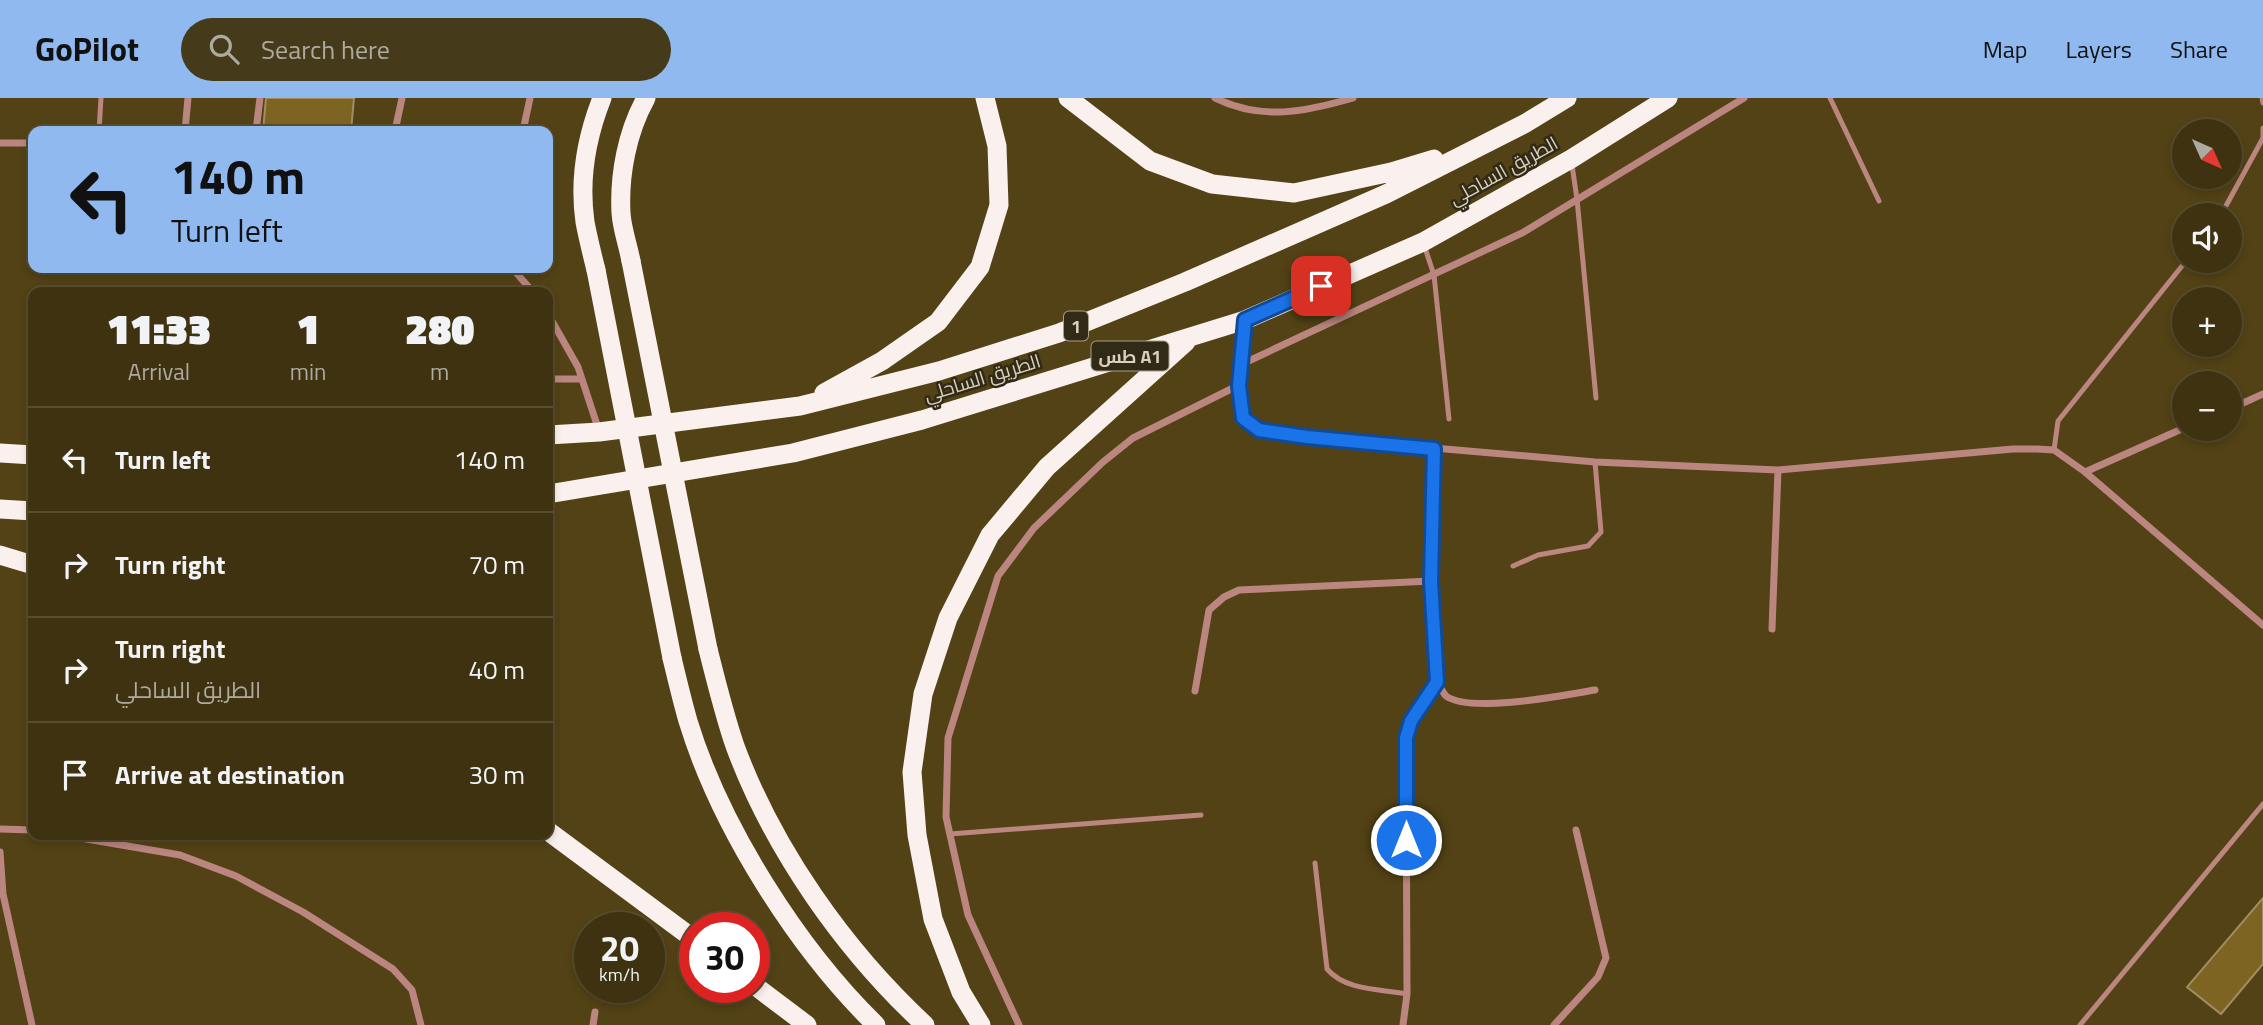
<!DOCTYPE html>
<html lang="en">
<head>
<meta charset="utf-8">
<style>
	:root { --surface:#3e3210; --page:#453a19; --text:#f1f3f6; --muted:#adaa9f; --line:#574d30; --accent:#90b9f0 }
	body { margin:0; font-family:"Titillium Web",Cairo,sans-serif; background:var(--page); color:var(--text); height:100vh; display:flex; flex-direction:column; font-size:26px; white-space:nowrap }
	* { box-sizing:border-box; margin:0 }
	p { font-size:23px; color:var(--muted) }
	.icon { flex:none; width:38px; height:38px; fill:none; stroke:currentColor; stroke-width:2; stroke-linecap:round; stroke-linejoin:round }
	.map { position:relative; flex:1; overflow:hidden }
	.details { position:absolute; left:28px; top:189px; width:525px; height:553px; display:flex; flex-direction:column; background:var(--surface); border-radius:14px; box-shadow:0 4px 10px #0003,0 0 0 2px var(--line) }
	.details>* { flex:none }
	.hud { position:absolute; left:28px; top:28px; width:525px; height:147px; border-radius:14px; box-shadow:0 4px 10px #0003,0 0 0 2px var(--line); background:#90b9f0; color:#111; overflow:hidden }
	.needle { width:46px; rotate:135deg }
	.controls { position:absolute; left:2172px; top:21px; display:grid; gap:14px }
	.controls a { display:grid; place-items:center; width:70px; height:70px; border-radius:50%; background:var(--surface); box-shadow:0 4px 10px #0003,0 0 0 2px var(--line); font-size:35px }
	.speed { position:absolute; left:574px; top:814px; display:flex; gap:14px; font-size:35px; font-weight:700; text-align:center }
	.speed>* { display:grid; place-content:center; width:91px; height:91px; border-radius:50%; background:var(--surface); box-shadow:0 4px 10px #0003,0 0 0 2px var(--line); line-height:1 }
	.speed small { font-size:18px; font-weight:400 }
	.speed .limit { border:10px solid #d22; background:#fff; color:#111 }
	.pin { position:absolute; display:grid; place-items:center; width:60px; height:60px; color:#fff; margin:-30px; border-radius:14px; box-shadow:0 4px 10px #0006 }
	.me { position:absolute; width:77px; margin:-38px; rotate:0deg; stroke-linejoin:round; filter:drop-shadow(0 0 5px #0008) }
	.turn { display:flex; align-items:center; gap:24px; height:147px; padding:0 28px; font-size:32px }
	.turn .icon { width:91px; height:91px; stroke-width:2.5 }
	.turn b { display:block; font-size:49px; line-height:60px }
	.eta { display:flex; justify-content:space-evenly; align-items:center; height:119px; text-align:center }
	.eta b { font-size:42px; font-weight:800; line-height:49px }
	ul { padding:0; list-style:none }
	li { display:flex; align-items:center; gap:21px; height:105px; padding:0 28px; border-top:2px solid var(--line) }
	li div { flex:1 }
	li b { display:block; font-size:26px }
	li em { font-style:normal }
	header { display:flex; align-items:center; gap:42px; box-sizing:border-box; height:98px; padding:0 35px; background:var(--accent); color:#111 }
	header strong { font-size:33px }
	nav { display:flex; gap:38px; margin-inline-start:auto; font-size:24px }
	.search { width:490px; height:63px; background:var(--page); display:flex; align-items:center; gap:18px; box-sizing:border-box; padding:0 24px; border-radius:38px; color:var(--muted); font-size:26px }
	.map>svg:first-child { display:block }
	.building { fill:#7d6422; stroke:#a18d61; stroke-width:2 }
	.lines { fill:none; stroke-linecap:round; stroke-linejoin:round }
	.service { stroke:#bb867f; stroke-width:5 }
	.minor { stroke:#bb867f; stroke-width:7 }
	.trunk { stroke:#faf0ee; stroke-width:19 }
	.trunk-bridge { stroke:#faf0ee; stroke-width:19 }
	.route-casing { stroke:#114b97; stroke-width:18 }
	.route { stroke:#1a73e8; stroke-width:12 }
	.labels { text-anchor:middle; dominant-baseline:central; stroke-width:5; stroke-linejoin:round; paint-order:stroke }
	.shield { fill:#312a17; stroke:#a89f89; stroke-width:2 }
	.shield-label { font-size:18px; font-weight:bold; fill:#dbd1ba }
	.street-label { font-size:19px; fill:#dbd1ba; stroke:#312a17 }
</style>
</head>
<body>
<header>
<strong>GoPilot</strong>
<div class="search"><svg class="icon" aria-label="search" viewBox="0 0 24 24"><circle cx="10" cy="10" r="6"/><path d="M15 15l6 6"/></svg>Search here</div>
<nav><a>Map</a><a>Layers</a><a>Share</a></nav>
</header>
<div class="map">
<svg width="2263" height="927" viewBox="0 0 2263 927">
	<rect width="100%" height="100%" fill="#534215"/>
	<path class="building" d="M 266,0 L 354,0 L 351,33 L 263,33 Z
		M 2263,800 L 2263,866 L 2221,916 L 2187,889 Z"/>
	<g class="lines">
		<path class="service" d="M 1830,0 L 1879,103
			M 2262,0 L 2263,5
			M 99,33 L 101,0
			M 1572,67 L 1577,101 L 1596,300
			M 2221,117 L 2263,40 L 2263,30
			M 1424,147 L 1434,177 L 1449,321
			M 2054,352 L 2058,323 L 2186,163
			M 1513,468 L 1538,457 L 1588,448 L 1601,434 L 1595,364
			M 950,736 L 1201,717
			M 1315,765 L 1327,871 C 1346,893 1380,891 1407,896
			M 2080,927 L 2263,706"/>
		<path class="minor" d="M 1215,0 C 1262,23 1305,14 1353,0
			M 185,33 L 188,0
			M 256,33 L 260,0
			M 395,33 L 402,0
			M 523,33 L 530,0
			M 0,45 L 33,45
			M 512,170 L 533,194
			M 548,216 L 578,269 L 599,333
			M 1244,225 L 1239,287 L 1243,320 L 1260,332 L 1307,339 L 1595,364 L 1778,372 L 2013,351 L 2037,351 L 2054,352 L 2085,374 L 2263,527
			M 1240,267 L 1522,135 L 1744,0
			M 548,281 L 581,281
			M 2230,311 L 2263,296
			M 1434,351 L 1431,483 L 1437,584 C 1440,588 1443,595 1446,598 C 1471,616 1564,597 1595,592
			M 2085,374 L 2184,330
			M 1772,531 L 1778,372
			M 1195,593 L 1209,512 L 1224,499 L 1239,492 L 1431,483
			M 0,731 L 33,732
			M 63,737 L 180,757 L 236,778 L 303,814 L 393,871 L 412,892 L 421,927
			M 0,754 L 3,796 L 32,927
			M 593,927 L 595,914
			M 1019,927 L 968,817 L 946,719 L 948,640 L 998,478 L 1034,430 L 1103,364 L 1133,340 L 1239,287
			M 1403,927 L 1407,896 L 1406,640 L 1411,623 L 1437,584
			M 1554,927 L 1598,879 L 1606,860 L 1576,732"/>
		<path class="trunk" d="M 1068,0 L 1150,63 L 1212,86 L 1294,95 L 1391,74 L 1434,61
			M 631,163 C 628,147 622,131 621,115 C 619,77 627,34 646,0
			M 596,172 C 592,156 588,140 585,124 C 579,82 587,38 602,0
			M 824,295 L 882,263 L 938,224 L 980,169 L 999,107 L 997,48 L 985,0
			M 548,337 L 599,334 L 800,308 L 939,273 L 1059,235 L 1185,184 L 1386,96 L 1526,25 L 1567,0
			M 0,355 L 33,357
			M 548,396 L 793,355 L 922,322 L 1245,222 L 1423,144 L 1571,61 L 1668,0
			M 0,411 L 33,413
			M 0,457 L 33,467
			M 708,551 C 716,583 724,616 735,648 C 773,751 844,852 925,927
			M 672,560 C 677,581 682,602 688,623 C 720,728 797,850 876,927
			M 548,733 L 695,842
			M 754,887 L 807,927
			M 981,927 L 961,894 L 933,821 L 917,737 L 912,674 L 923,596 L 948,520 L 990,437 L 1047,369 L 1186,244"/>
		<path class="trunk-bridge" d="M 631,163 L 708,551
			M 596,172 L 672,560"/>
	</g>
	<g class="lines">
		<g class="route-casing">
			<path id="route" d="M 1321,188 L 1245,222 L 1239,288 L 1243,320 L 1259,332 L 1307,339 L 1434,351 L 1431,483 L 1437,584 L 1411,623 L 1406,640 L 1406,742"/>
		</g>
		<use href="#route" class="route"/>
	</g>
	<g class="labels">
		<g class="shield">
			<rect x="1064" y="213.5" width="24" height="29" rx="5"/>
			<rect x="1091.5" y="243.5" width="77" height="29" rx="5"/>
		</g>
		<g class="shield-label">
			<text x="1076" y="228">1</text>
			<text x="1130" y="258">طس A1</text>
		</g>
		<g class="street-label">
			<text transform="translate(1503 72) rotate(-29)">الطريق الساحلي</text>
			<text transform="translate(982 279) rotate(-17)">الطريق الساحلي</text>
		</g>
	</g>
</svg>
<div class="controls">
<a><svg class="needle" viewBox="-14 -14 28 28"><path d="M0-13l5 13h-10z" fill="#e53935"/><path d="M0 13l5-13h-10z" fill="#adaa9f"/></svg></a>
<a><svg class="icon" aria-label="sound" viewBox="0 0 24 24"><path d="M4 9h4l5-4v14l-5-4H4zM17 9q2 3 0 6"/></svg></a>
<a>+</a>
<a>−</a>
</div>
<div class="speed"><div>20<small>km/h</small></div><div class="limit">30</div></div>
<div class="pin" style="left:1321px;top:188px;background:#d93025"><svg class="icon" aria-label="arrive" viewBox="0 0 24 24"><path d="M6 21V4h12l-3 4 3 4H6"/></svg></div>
<svg class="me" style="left:1406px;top:742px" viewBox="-20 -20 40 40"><circle r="17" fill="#1a73e8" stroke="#fff" stroke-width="3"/><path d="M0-11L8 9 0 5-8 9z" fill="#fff"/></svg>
<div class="hud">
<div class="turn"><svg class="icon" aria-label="left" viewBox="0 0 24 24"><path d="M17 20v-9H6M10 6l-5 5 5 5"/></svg><div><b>140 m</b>Turn left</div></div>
</div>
<section class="details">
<div class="eta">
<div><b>11:33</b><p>Arrival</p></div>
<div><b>1</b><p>min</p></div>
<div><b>280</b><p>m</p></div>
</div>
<ul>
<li><svg class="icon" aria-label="left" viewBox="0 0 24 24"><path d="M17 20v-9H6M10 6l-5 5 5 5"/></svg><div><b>Turn left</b></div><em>140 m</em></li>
<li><svg class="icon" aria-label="right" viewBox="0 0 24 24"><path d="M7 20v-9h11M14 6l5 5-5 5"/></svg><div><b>Turn right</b></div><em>70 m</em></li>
<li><svg class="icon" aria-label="right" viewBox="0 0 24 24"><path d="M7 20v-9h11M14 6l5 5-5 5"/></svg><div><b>Turn right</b><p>الطريق الساحلي</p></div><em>40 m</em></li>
<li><svg class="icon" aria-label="arrive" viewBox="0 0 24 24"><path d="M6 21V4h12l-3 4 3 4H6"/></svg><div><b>Arrive at destination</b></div><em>30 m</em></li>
</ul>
</section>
</div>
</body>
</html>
